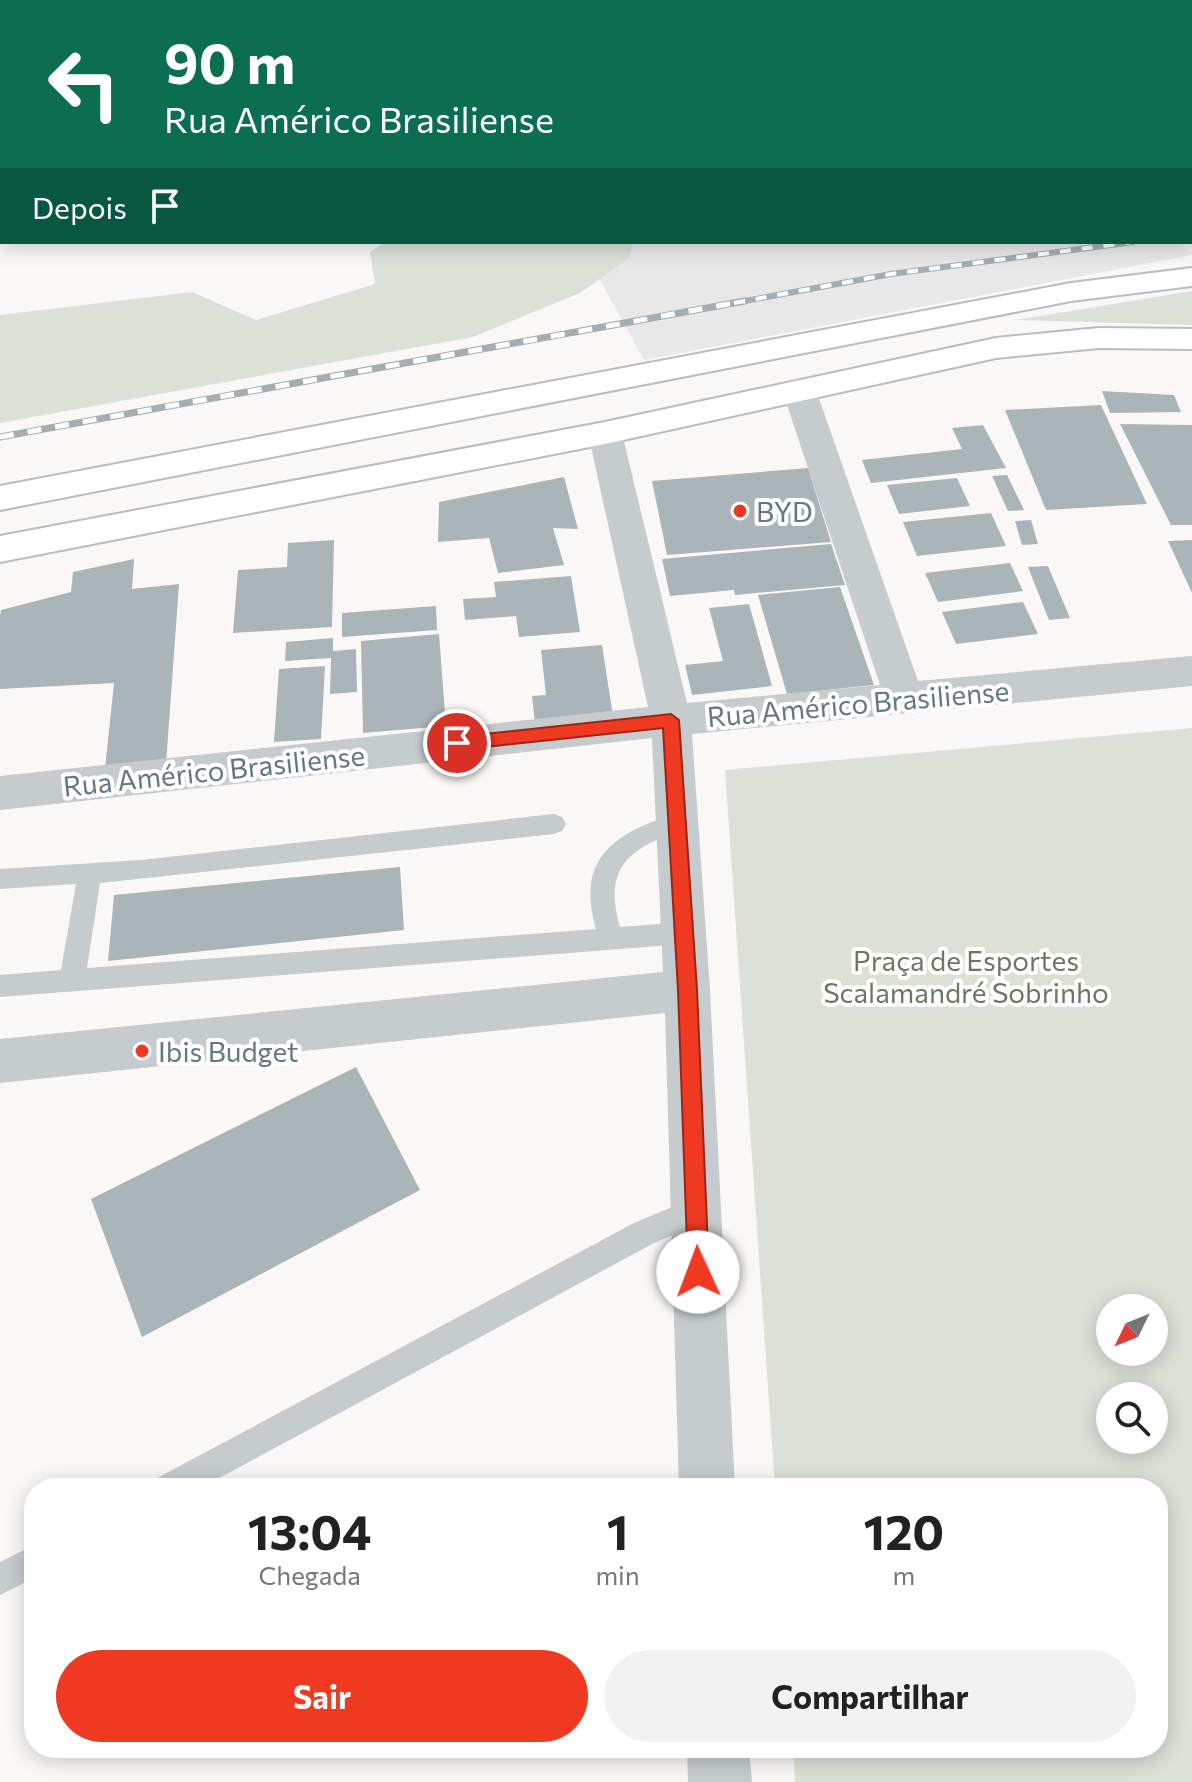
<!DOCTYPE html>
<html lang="pt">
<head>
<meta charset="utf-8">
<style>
	:root { --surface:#fff; --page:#f2f2f2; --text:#222; --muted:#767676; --accent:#ef3920 }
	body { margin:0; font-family:Commissioner,sans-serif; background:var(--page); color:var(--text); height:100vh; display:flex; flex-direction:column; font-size:30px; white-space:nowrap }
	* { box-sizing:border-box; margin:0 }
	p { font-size:26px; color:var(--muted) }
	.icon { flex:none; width:44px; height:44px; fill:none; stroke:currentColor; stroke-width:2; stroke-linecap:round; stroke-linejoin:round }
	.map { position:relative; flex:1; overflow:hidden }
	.sheet { position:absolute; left:24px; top:1478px; width:1144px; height:280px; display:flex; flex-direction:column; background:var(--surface); border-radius:32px; box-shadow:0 4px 20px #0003 }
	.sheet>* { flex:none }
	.hud { position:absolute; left:0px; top:0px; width:1192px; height:244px; box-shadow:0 4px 20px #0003; background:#0b6e4f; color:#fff; overflow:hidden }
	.needle { width:52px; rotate:227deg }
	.fabs { position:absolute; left:1096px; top:1294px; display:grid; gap:16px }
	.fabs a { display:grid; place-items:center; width:72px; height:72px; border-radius:50%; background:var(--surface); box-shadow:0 4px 20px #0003; font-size:40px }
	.pin { position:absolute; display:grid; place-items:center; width:68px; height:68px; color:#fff; margin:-34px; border:4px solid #fff; border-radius:50%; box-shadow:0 2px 8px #0007 }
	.me { position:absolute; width:88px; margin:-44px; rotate:358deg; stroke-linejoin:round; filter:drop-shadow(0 0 6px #0008) }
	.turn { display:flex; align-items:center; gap:28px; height:168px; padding:0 32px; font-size:36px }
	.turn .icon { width:104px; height:104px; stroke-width:2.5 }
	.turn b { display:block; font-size:56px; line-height:68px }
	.then { display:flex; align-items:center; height:76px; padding:0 32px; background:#0003; gap:16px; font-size:30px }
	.eta { display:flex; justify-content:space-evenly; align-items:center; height:136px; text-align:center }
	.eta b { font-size:48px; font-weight:700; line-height:56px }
	.button { display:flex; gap:16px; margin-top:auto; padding:16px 32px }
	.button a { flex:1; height:92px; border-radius:48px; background:var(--accent); color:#fff; font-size:32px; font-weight:700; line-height:92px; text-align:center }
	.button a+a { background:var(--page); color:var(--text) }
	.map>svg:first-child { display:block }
	.built { fill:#e7e8e7 }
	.green { fill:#dbe1d7; fill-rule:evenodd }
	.building { fill:#aab5ba }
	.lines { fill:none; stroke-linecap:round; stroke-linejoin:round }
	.primary-casing { stroke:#b7bdc0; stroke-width:4 }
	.service { fill:#c6cbce; fill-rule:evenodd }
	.minor { fill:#c6cbce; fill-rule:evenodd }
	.primary { fill:#fff; fill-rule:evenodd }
	.rail-far1-casing { stroke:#a4adb1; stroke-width:6 }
	.rail-casing { stroke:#a4adb1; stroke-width:7 }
	.rail-far1 { stroke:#fff; stroke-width:4; stroke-dasharray:11; stroke-linecap:butt }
	.rail { stroke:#fff; stroke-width:5; stroke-dasharray:14; stroke-linecap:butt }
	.route { fill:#ef3920; stroke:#9b2515; stroke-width:2 }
	.poi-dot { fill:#ef3920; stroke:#fff; stroke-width:3 }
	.labels { text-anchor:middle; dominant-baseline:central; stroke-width:8; stroke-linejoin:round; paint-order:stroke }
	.poi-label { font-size:28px; fill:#627883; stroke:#fff; text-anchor:start }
	.street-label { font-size:28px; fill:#627883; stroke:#fff }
	.park-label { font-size:28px; fill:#687a61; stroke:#fff }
</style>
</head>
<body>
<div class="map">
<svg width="1192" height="1782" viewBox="0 0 1192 1782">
	<rect width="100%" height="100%" fill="#f9f8f6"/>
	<path class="built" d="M 445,0 L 1192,0 L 1192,255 L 644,360 L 579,242 L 1190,242 L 1190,2 Z"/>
	<path class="green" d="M 385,242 L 634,242 L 628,259 L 580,293 L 473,337 L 0,423 L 0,315 L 192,292 L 256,320 L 375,284 L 370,252 Z
		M 1192,291 L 1192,325 L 1016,320 Z
		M 1192,728 L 1192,1782 L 795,1782 L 793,1748 L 1158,1748 L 1158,1488 L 775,1488 L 725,770 ZM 1110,1308 L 1154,1308 L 1154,1352 L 1110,1352 ZM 1154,1396 L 1154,1440 L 1110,1440 L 1110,1396 Z"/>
	<path class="building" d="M 1102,391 L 1174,395 L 1181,412 L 1110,413 Z
		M 1101,405 L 1147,504 L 1046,510 L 1005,410 Z
		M 1120,424 L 1192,425 L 1192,525 L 1171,525 Z
		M 983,425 L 1006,468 L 871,483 L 862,460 L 962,449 L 952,428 Z
		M 808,468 L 831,542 L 667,555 L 652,481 Z
		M 1007,475 L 1024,510 L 1008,511 L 992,476 Z
		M 564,477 L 578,529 L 553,528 L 564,565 L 498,573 L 489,538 L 438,542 L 439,502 Z
		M 957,478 L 970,506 L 899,514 L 887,485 Z
		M 991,513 L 1006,546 L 917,556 L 903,522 Z
		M 1031,520 L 1038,544 L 1022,545 L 1015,521 Z
		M 334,540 L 332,627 L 233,633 L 238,570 L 287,567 L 288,543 Z
		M 1192,540 L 1192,593 L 1168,541 Z
		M 831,544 L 845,585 L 735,595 L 734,590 L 670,596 L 662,559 Z
		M 134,559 L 132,589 L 179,584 L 166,764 L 105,769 L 114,683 L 0,689 L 0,616 L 1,610 L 71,592 L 73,572 Z
		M 1010,563 L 1023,591 L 938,602 L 925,573 Z
		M 1048,566 L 1070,618 L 1049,620 L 1028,567 Z
		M 571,576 L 580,632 L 519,637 L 516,616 L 465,620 L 463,599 L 496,597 L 494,582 Z
		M 840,587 L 874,685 L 787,694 L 758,595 Z
		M 1023,602 L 1038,634 L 956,644 L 942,612 Z
		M 749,604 L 772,686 L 692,695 L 685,665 L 723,661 L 709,608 Z
		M 436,606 L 437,630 L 342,637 L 342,613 Z
		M 439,634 L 446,726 L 363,733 L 361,641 Z
		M 333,638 L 333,651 L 356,649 L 357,692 L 330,694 L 331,658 L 285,661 L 286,642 Z
		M 602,645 L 613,716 L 535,722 L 532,696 L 546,695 L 541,650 Z
		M 325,666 L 321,739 L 274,742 L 279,669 Z
		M 400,867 L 404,930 L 108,961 L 114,895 Z
		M 356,1067 L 420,1190 L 142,1337 L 91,1199 Z"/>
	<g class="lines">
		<g class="primary-casing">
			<path id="primary" d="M 1192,268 L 1192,286 L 1071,301 L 0,510 L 0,486 L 1071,283 Z
				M 1099,328 L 1192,329 L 1192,349 L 1099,348 L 996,358 L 605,444 L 0,562 L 0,536 L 605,422 L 996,338 Z"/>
		</g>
		<path class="service" d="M 677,813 L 685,815 L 689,822 L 685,829 C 631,847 602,866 620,927 L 684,922 L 693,926 L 696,933 L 693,940 L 684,944 L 0,997 L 0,975 L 61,970 L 76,884 L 0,889 L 0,869 L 141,860 L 554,814 L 562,817 L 566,824 L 562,831 L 554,834 L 100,883 L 87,968 L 596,929 C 575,857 615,833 677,813 Z
			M 696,1197 L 706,1201 L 710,1211 L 706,1221 L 654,1243 L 201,1488 L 154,1488 L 159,1477 L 634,1223 Z
			M 34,1545 L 34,1578 L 0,1595 L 0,1562 Z"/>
		<path class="minor" d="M 799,379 L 811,383 L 816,390 L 918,681 L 1192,656 L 1192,686 L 692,734 L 710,990 L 735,1488 L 679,1488 L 665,1013 L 0,1083 L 0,1039 L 663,972 L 652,738 L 0,810 L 0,776 L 648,707 L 588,433 L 593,425 L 605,422 L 617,425 L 622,433 L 687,703 L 880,685 L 782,390 L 787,383 Z
			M 687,1748 L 749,1748 L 752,1782 L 688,1782 Z"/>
		<use href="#primary" class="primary"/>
		<g class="rail-far1-casing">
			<path id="rail-far1" d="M 734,303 L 891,274 L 1133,242"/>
		</g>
		<g class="rail-casing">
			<path id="rail" d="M 0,437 L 745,301"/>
		</g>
		<use href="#rail-far1" class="rail-far1"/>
		<use href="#rail" class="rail"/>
	</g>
	<path class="route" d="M 671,714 L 679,720 L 697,990 L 709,1272 L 706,1280 L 698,1283 L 691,1280 L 688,1272 L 678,990 L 663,728 L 457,750 L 449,743 L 457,737 Z"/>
	<g class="poi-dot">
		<circle cx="740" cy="511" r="8"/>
		<circle cx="142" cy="1051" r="8"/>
	</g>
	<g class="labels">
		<g class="poi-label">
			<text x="756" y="511">BYD</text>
			<text x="158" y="1051">Ibis Budget</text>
		</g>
		<g class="street-label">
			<text transform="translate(858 703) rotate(-5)">Rua Américo Brasiliense</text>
			<text transform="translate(214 770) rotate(-6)">Rua Américo Brasiliense</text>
		</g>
		<g class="park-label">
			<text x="966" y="960">Praça de Esportes<tspan x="966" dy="32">Scalamandré Sobrinho</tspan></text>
		</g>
	</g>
</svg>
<div class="fabs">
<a><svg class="needle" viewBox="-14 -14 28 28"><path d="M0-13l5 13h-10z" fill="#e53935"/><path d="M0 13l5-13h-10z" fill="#767676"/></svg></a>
<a><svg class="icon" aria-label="search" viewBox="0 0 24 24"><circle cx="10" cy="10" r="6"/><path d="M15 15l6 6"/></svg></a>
</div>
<div class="pin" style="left:457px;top:743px;background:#d93025"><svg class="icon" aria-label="arrive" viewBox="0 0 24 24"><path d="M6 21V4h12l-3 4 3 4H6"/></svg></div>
<svg class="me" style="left:698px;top:1272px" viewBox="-20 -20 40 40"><circle r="19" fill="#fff"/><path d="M0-13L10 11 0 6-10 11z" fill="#ef3920"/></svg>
<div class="hud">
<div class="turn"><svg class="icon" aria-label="left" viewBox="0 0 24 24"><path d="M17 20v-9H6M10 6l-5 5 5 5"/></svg><div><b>90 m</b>Rua Américo Brasiliense</div></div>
<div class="then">Depois<svg class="icon" aria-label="arrive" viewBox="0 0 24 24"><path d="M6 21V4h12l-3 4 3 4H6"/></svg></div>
</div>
<section class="sheet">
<div class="eta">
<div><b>13:04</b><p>Chegada</p></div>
<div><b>1</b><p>min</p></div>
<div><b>120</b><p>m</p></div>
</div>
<div class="button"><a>Sair</a><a>Compartilhar</a></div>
</section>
</div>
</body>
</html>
